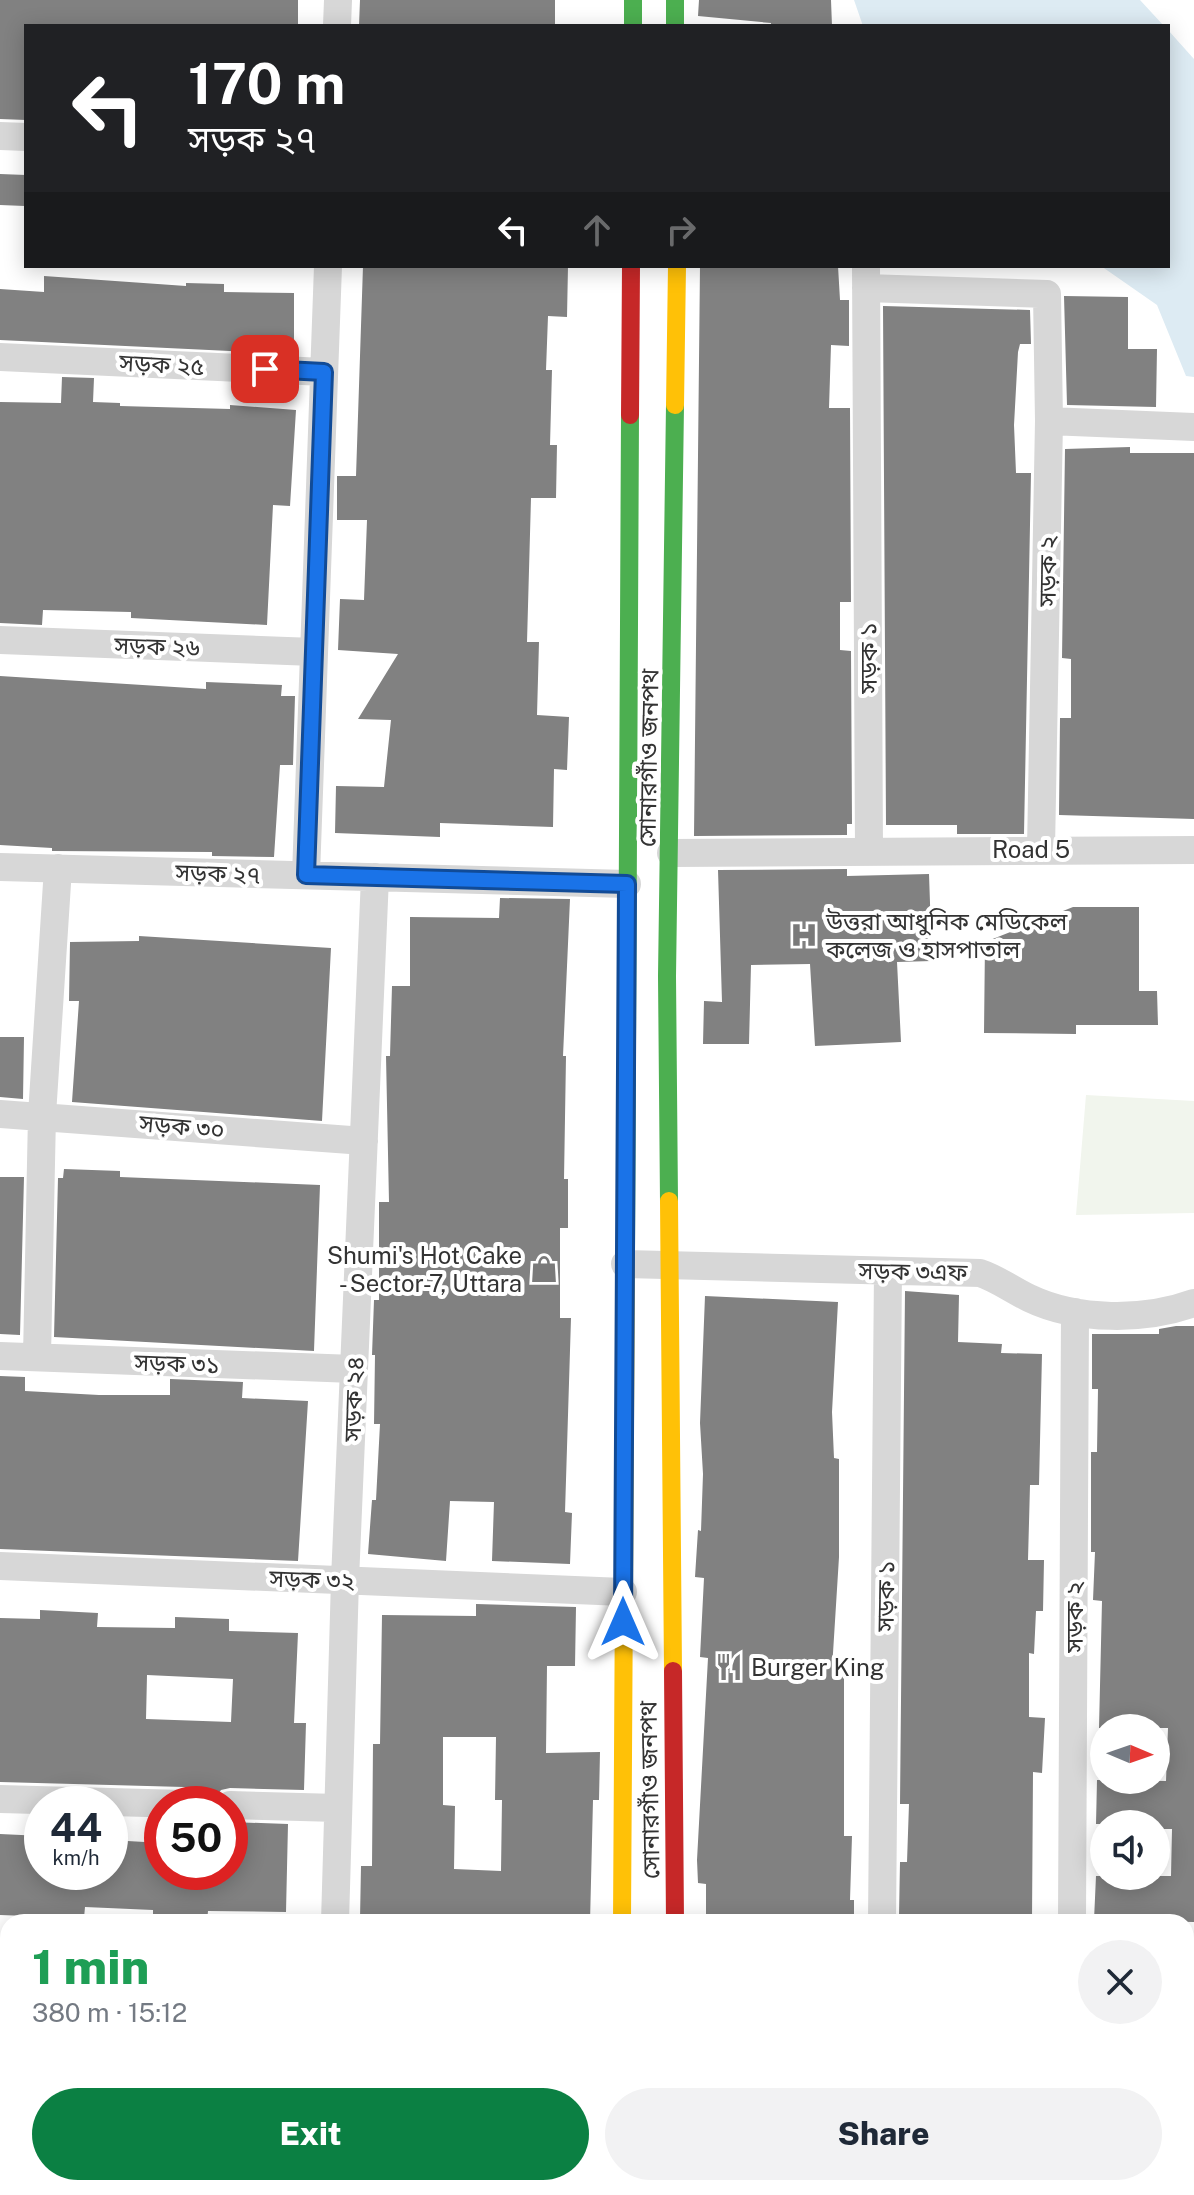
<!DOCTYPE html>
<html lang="en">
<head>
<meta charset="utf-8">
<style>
	:root { --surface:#fff; --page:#f2f2f3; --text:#1f2937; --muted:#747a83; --accent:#0b8043 }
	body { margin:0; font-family:"Public Sans","Noto Sans Bengali",sans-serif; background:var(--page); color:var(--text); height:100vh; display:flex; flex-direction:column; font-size:30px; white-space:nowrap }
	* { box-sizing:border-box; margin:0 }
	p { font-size:26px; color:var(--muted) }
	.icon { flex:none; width:44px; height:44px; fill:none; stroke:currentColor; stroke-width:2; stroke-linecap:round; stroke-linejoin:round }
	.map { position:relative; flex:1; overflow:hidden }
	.details { position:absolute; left:0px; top:1914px; width:1194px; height:282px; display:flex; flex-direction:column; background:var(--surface); border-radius:24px 24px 0 0; box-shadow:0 4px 20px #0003 }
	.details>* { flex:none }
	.hud { position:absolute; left:24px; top:24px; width:1146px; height:244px; border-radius:0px; box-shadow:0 4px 20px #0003; background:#202124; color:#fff; overflow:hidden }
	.needle { width:52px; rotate:92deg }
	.fabs { position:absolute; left:1090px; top:1714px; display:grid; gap:16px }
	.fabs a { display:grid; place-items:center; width:80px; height:80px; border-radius:50%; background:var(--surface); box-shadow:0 4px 20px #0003; font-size:40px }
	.speed { position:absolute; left:24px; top:1786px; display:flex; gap:16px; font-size:40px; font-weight:700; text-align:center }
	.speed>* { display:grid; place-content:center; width:104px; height:104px; border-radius:50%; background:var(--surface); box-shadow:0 4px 20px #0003; line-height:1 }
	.speed small { font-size:20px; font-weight:400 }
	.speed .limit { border:12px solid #d22; background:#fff; color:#111 }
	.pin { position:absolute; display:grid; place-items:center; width:68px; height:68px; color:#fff; margin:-34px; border-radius:16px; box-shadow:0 4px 12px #0006 }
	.me { position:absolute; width:88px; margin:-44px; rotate:0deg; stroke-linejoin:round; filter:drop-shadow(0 0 6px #0008) }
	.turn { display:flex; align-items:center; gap:28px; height:168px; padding:0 32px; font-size:36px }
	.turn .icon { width:104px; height:104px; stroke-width:2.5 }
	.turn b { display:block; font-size:56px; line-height:68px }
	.lanes { display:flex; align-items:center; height:76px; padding:0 32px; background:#0003; justify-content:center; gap:40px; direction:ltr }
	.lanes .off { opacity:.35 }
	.round { display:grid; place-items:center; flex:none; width:84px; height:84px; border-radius:42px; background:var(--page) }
	.head { display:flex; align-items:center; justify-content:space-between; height:136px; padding:0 32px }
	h1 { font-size:48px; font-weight:800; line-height:60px; color:#1e9e55 }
	.action { display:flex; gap:16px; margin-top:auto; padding:16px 32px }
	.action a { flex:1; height:92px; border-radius:48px; background:var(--accent); color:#fff; font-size:32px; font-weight:800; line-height:92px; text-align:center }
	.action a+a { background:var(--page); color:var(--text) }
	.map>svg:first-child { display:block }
	.green { fill:#f1f5ed }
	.water { fill:#ddebf3 }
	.building { fill:#818181; fill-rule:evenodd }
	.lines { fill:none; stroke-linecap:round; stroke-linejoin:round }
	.street { stroke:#d7d7d7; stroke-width:28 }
	.fast { stroke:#4caf50; stroke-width:18 }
	.slow { stroke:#ffc107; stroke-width:18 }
	.jam { stroke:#c62828; stroke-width:18 }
	.route-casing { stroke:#114b97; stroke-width:20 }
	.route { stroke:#1a73e8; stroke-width:14 }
	.labels { text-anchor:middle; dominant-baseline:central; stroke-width:8; stroke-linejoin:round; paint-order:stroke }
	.street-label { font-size:24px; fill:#333; stroke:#fff }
	.poi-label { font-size:24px; fill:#333; stroke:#fff; text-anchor:start }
</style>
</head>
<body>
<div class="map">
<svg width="1194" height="2195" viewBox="0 0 1194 2195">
	<rect width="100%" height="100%" fill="#fff"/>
	<path class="green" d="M 1086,1095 L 1194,1101 L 1194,1213 L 1076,1215 Z"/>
	<path class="water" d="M 854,0 L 1140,0 L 1164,26 L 863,26 Z
		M 1168,30 L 1194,59 L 1194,377 L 1186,376 L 1157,305 L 1101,266 L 1168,266 Z"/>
	<path class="building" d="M 0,0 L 298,0 L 298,26 L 26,26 L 26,120 L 0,119 Z
		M 360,0 L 555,0 L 555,26 L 359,26 Z
		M 699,0 L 831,0 L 832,26 L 771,26 L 771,23 L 698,16 Z
		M 0,174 L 26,175 L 25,206 L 0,205 Z
		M 363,266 L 568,266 L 567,317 L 548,316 L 546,370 L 552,370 L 550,445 L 557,445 L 556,498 L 531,498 L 527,642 L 539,642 L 537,715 L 569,717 L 567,770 L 554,769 L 553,827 L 440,823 L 440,837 L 335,833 L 336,786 L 384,787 L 391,720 L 358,719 L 398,654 L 338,650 L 340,599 L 364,600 L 367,520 L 337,520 L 337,476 L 356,476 Z
		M 700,266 L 838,266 L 840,300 L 849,300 L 849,346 L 831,345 L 829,408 L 850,408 L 851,602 L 840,602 L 840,650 L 851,651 L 852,824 L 847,824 L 847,835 L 694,836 Z
		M 44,276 L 186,286 L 186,283 L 224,284 L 224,292 L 294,293 L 294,354 L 0,340 L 0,289 L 44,292 Z
		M 1064,296 L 1128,297 L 1128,349 L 1157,349 L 1156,407 L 1067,405 Z
		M 883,306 L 1030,310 L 1031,344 L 1020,344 L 1018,352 L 1014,425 L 1016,473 L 1031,473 L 1024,834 L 957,834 L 957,825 L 886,825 Z
		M 62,377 L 94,378 L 93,402 L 120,403 L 120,406 L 230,409 L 230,405 L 296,410 L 290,506 L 273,505 L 267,625 L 131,618 L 131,612 L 43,610 L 42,625 L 0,623 L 0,402 L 61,403 Z
		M 1130,447 L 1130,453 L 1194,453 L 1194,819 L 1059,815 L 1060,718 L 1071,718 L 1071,659 L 1062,658 L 1065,449 Z
		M 0,676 L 206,689 L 206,682 L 282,685 L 281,696 L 295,696 L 293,765 L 280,765 L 274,857 L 212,856 L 212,852 L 52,851 L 52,848 L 0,845 Z
		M 847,869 L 847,876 L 929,874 L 932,961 L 897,962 L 901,1042 L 815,1046 L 810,964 L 751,965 L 749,1044 L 703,1044 L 704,1001 L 722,1002 L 718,870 Z
		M 500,898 L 570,899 L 563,1056 L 566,1056 L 564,1179 L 568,1179 L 568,1228 L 560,1228 L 560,1318 L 571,1318 L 565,1512 L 572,1513 L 570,1564 L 492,1561 L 494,1502 L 450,1501 L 446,1561 L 368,1554 L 372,1500 L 376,1500 L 380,1424 L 374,1424 L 375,1355 L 372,1355 L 374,1300 L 379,1300 L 379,1202 L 389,1202 L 386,1056 L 390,1056 L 392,986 L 410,986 L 410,917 L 499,918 Z
		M 1073,907 L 1139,907 L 1139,991 L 1157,991 L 1158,1025 L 1076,1025 L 1076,1034 L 984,1033 L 985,942 Z
		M 139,936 L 331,948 L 322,1121 L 72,1102 L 79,1001 L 69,1001 L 70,942 L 139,941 Z
		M 0,1037 L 24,1037 L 23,1099 L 0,1097 Z
		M 64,1169 L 120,1171 L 120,1177 L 320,1185 L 314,1351 L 54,1337 L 58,1178 L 63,1178 Z
		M 0,1177 L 24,1177 L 20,1335 L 0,1334 Z
		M 905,1291 L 959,1295 L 958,1342 L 1002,1344 L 1001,1353 L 1042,1354 L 1039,1485 L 1030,1485 L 1028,1560 L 1044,1560 L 1043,1611 L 1036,1611 L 1034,1654 L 1029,1653 L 1029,1717 L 1045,1718 L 1042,1773 L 1033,1772 L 1032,1922 L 899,1916 L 900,1862 L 907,1862 L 909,1804 L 900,1804 Z
		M 705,1296 L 838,1302 L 832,1412 L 834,1458 L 839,1459 L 839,1557 L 832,1669 L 844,1670 L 844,1836 L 852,1836 L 850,1900 L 854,1900 L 854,1922 L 706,1922 L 706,1884 L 698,1883 L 697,1860 L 708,1658 L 700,1657 L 704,1578 L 695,1577 L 698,1530 L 701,1531 L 703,1474 L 700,1423 Z
		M 1176,1326 L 1194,1326 L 1194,1922 L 1094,1920 L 1096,1876 L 1171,1876 L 1172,1829 L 1156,1829 L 1156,1824 L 1096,1824 L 1097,1780 L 1166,1781 L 1168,1728 L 1099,1728 L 1102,1601 L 1093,1600 L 1095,1552 L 1091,1552 L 1091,1452 L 1097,1452 L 1098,1389 L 1092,1389 L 1092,1334 L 1159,1334 L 1159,1329 Z
		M 0,1376 L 25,1377 L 25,1391 L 99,1395 L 170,1395 L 170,1379 L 243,1382 L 242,1398 L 308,1401 L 298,1561 L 0,1549 Z
		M 476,1604 L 576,1607 L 575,1666 L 547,1666 L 546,1753 L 600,1752 L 599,1800 L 593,1800 L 590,1922 L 360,1919 L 361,1866 L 372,1866 L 373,1744 L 380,1744 L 382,1615 L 476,1616 ZM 443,1737 L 496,1737 L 495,1800 L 502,1800 L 501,1871 L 454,1869 L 455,1806 L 443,1805 Z
		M 40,1610 L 98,1613 L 97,1627 L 175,1628 L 175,1617 L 229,1619 L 229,1631 L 298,1633 L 294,1723 L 306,1723 L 304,1790 L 230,1788 L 221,1790 L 214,1800 L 200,1800 L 194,1790 L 184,1787 L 0,1782 L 0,1618 L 40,1619 ZM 147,1675 L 233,1679 L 231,1722 L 146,1719 Z
		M 230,1822 L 288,1824 L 286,1912 L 208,1911 L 207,1922 L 153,1920 L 153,1910 L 85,1907 L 84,1918 L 0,1915 L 0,1834 L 42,1836 L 42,1872 L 110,1872 L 110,1840 L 162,1843 L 162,1872 L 230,1872 Z"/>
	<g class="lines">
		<path class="street" d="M 337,26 L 338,0
			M 0,136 L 26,137
			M 866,266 L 869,851
			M 866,288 L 1047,294 L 1049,421 L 1041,849
			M 0,357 L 324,372
			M 1049,421 L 1194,427
			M 0,640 L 314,652
			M 671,853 L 1194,850
			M 0,867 L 627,884
			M 306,875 L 328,266
			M 0,1114 L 364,1141
			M 625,1264 L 980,1273 C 998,1279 1012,1290 1029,1298 C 1077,1321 1145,1321 1194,1303
			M 0,1356 L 354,1369
			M 37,1357 L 42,1115 L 58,868
			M 0,1566 L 623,1592
			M 0,1799 L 184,1804
			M 230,1805 L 338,1808
			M 335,1922 L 345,1580 L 375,877
			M 882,1922 L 888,1271
			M 1072,1922 L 1075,1312
			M 0,2022 L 8,2022
			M 995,2188 L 1052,2195
			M 84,2195 L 84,2188
			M 431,2195 L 431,2188"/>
		<path class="fast" d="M 633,0 L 633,26
			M 675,0 L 675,26
			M 669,1201 L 667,976 L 675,405
			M 626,1253 L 630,415
			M 676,2188 L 676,2195"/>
		<path class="slow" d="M 675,405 L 677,266
			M 669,1201 L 673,1671
			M 622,1922 L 626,1253
			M 620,2188 L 620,2195"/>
		<path class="jam" d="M 630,415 L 631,266
			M 673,1671 L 675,1922"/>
	</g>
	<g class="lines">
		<g class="route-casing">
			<path id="route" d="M 265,369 L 324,372 L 306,875 L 627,884 L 623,1622"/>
		</g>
		<use href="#route" class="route"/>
	</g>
	<defs>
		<g id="hospital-bare" transform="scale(2.16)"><path d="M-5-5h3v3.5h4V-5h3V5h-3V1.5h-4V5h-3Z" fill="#7a7a7a" stroke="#fff" stroke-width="2.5" paint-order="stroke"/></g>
		<g id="shop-bare" transform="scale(2.16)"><path d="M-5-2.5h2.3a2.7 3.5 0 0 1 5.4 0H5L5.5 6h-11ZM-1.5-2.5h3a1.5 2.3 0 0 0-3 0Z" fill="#7a7a7a" stroke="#fff" stroke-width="2.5" paint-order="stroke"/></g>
		<g id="restaurant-bare" transform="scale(2.16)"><path d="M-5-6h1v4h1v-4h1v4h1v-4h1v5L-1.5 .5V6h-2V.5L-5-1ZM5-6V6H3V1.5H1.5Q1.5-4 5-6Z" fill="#7a7a7a" stroke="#fff" stroke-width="2.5" paint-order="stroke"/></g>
	</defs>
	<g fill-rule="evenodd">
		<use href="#hospital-bare" x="804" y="935"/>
		<use href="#shop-bare" x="544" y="1269"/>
		<use href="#restaurant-bare" x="729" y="1667"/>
	</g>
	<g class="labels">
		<g class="street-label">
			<text transform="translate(162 364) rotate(3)">সড়ক ২৫</text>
			<text transform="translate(1047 571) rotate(-89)">সড়ক ২</text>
			<text transform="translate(157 646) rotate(2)">সড়ক ২৬</text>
			<text transform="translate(868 658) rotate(-90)">সড়ক ১</text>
			<text transform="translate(648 758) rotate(-89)">সোনারগাঁও জনপথ</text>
			<text x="1031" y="849">Road 5</text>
			<text transform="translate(218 873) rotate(2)">সড়ক ২৭</text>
			<text transform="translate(182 1126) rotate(5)">সড়ক ৩০</text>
			<text transform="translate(913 1271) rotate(1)">সড়ক ৩এফ</text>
			<text transform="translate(177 1363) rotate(2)">সড়ক ৩১</text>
			<text transform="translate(353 1399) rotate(-88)">সড়ক ২৪</text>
			<text transform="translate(312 1579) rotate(2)">সড়ক ৩২</text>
			<text transform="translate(885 1596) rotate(-89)">সড়ক ১</text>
			<text transform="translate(1074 1617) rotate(-90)">সড়ক ২</text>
			<text transform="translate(649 1790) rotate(-91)">সোনারগাঁও জনপথ</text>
		</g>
		<g class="poi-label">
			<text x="826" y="921">উত্তরা আধুনিক মেডিকেল<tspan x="826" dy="28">কলেজ ও হাসপাতাল</tspan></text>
			<text x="522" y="1255" text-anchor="end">Shumi's Hot Cake<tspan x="522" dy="28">- Sector-7, Uttara</tspan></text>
			<text x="751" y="1667">Burger King</text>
		</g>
	</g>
</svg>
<div class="fabs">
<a><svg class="needle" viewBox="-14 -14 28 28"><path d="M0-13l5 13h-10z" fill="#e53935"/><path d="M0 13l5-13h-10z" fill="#747a83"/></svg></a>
<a><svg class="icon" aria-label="sound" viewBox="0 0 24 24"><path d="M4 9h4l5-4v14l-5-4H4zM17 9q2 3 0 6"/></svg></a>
</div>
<div class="speed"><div>44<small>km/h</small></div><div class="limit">50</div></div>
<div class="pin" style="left:265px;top:369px;background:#d93025"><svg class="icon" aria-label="arrive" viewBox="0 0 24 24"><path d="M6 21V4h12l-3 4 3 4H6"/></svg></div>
<svg class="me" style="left:623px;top:1622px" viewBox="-20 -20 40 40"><path d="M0-17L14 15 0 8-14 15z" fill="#1a73e8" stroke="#fff" stroke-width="4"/></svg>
<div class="hud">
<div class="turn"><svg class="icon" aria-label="left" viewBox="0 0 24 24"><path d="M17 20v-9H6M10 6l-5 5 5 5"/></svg><div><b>170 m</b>সড়ক ২৭</div></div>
<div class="lanes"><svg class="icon" aria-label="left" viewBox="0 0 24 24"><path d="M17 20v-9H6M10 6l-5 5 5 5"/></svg><svg class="icon off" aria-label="ahead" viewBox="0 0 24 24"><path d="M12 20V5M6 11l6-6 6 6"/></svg><svg class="icon off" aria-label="right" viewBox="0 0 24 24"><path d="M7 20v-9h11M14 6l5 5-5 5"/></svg></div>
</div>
<section class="details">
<div class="head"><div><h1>1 min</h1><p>380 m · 15:12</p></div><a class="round"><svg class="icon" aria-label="close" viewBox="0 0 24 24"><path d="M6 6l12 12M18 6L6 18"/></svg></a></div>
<div class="action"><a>Exit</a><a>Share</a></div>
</section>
</div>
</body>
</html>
